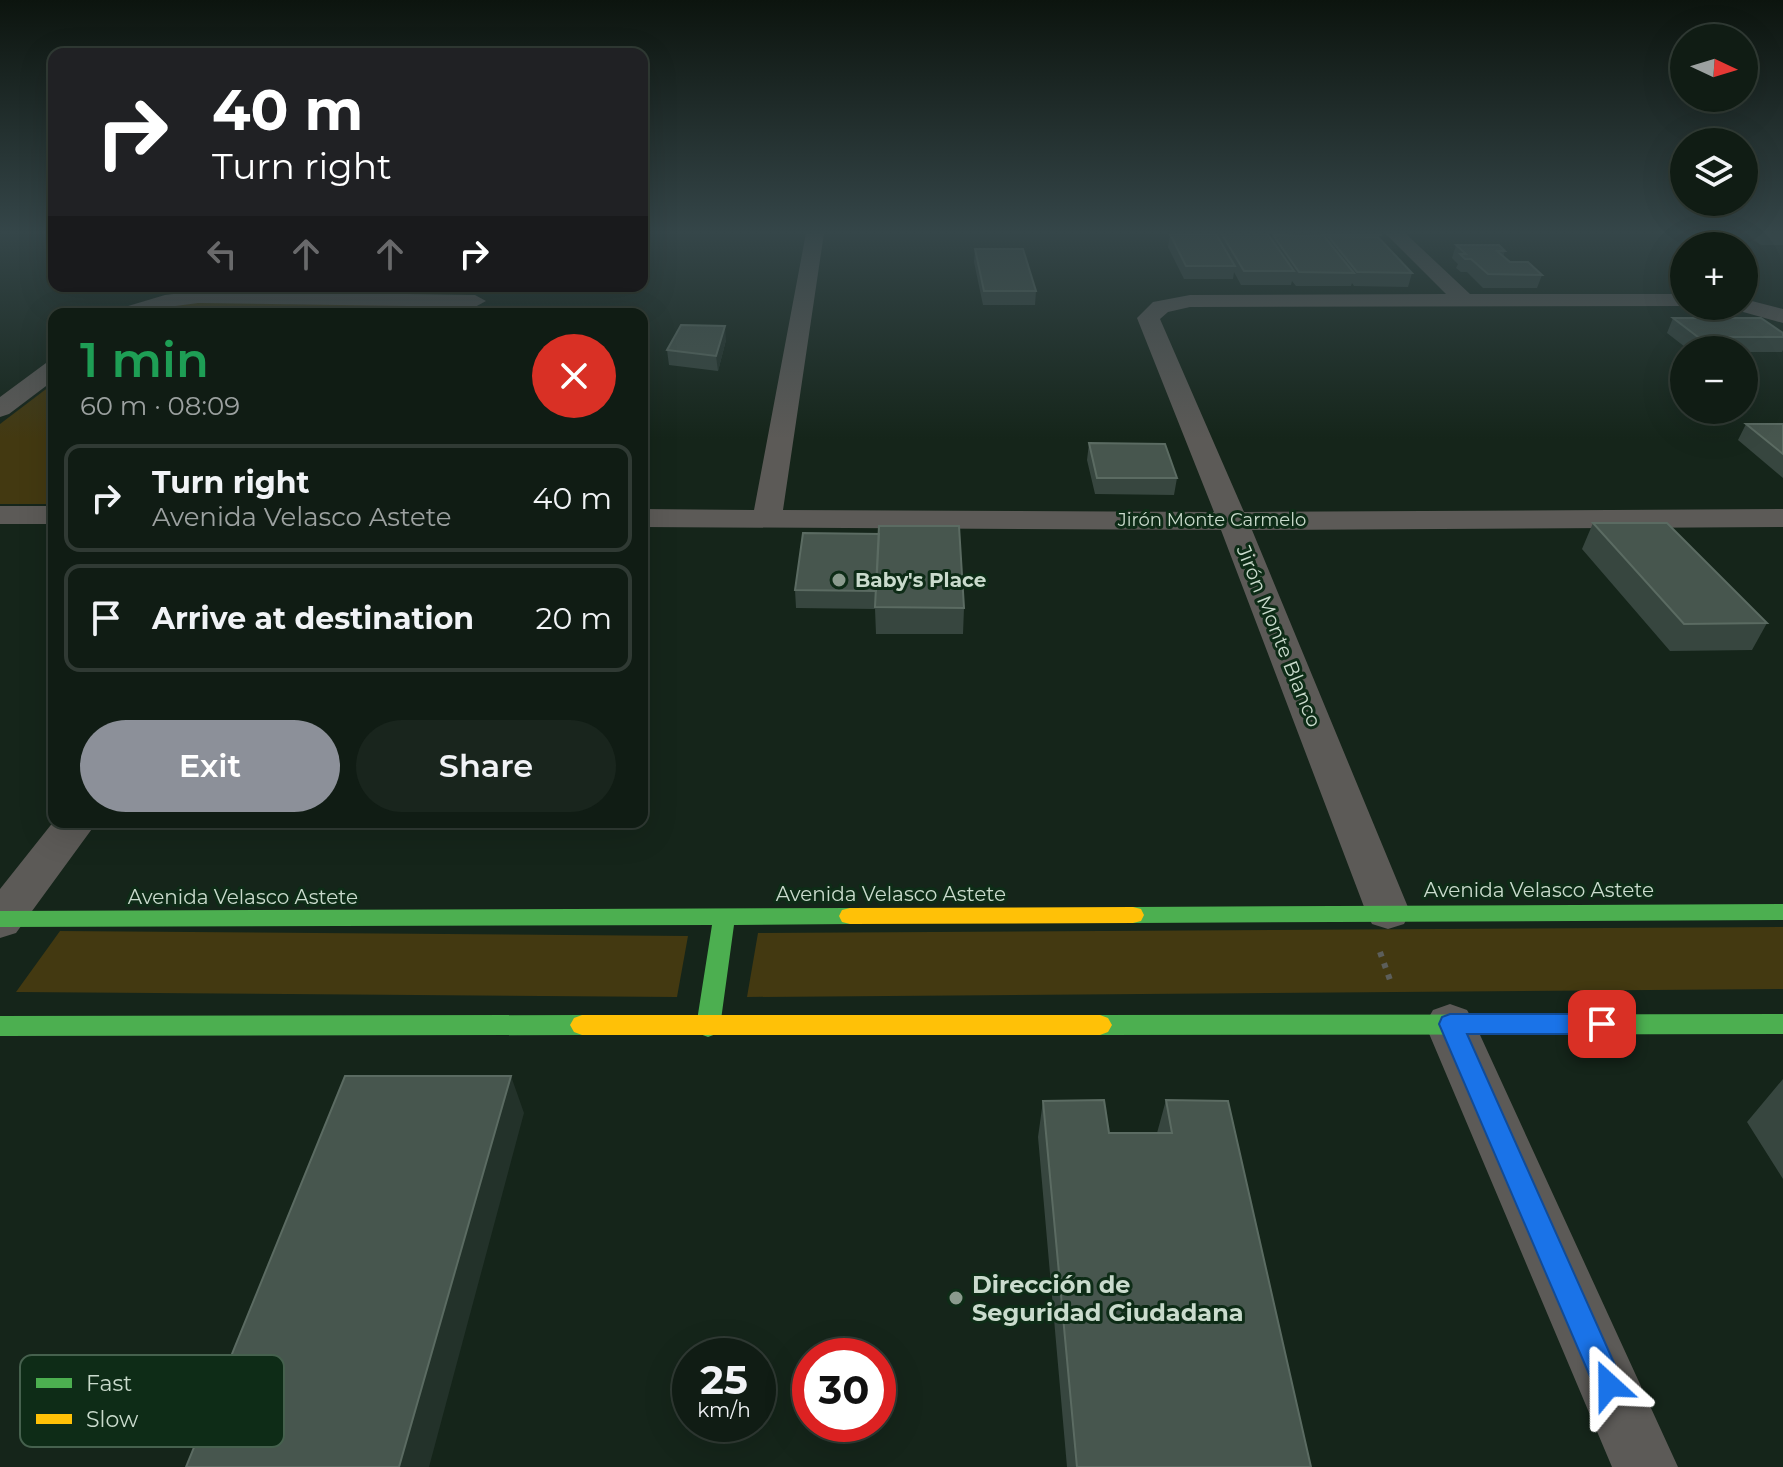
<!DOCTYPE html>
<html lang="en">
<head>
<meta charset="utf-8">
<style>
	:root { --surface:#101c14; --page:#19251d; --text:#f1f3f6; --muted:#9ca1a0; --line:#303a34; --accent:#8c9099 }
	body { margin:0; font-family:Montserrat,sans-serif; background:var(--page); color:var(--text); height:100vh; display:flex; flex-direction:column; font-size:30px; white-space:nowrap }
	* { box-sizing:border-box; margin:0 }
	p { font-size:26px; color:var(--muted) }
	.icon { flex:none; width:44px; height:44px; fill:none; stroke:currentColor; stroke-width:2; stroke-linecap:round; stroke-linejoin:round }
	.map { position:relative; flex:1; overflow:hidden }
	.details { position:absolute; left:48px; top:308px; width:600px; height:520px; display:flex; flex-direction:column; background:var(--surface); border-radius:16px; box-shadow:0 8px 32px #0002,0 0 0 2px var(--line) }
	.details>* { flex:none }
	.hud { position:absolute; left:48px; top:48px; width:600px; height:244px; border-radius:16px; box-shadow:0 8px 32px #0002,0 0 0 2px var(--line); background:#202124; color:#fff; overflow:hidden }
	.needle { width:52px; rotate:94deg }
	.tools { position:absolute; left:1670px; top:24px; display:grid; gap:16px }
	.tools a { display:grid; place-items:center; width:88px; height:88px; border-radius:50%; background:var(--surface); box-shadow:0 8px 32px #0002,0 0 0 2px var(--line); font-size:40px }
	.speed { position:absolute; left:672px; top:1338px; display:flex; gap:16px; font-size:40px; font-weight:700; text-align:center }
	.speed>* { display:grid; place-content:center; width:104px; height:104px; border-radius:50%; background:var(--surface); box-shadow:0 8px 32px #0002,0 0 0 2px var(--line); line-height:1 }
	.speed small { font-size:20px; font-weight:400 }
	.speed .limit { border:12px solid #d22; background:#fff; color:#111 }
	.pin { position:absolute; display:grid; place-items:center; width:68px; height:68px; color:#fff; margin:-34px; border-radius:16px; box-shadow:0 4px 12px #0006 }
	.me { position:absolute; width:88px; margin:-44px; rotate:336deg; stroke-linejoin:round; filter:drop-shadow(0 0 6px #0008) }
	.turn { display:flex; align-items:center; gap:28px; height:168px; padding:0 32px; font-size:36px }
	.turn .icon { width:104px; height:104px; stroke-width:2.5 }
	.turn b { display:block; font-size:56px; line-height:68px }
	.lanes { display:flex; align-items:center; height:76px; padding:0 32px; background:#0003; justify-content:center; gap:40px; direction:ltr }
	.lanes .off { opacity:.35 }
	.round { display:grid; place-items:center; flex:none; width:84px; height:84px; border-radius:42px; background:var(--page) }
	.overview { display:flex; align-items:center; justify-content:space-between; height:136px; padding:0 32px }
	h1 { font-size:48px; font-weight:600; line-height:60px; color:#1e9e55 }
	.button { display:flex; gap:16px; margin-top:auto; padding:16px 32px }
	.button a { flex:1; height:92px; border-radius:48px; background:var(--accent); color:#fff; font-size:32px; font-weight:600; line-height:92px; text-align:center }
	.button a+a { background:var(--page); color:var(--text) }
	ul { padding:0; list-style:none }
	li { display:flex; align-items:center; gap:24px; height:108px; margin:0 16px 12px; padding:0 16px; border:4px solid var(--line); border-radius:16px }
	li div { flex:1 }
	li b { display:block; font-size:30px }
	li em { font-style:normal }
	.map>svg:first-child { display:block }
	.green { fill:#433911 }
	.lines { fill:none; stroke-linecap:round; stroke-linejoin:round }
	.path { stroke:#5c5e5a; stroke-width:6; stroke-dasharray:5 7; stroke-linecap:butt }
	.street { fill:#5c5a57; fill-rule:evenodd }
	.fast { fill:#4caf50; fill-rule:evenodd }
	.slow { fill:#ffc107; fill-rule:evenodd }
	.wall { fill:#37463f }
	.shaded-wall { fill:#23322a }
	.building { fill:#47564e; stroke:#5b6b62; stroke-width:2 }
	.route { fill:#1a73e8; stroke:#114b97; stroke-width:2 }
	.poi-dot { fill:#8b9b8e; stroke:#0e2c17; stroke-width:3 }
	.labels { text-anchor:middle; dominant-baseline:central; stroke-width:6; stroke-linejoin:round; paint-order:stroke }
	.far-street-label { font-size:18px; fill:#cadbcd; stroke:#0e2c17 }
	.poi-label { font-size:20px; font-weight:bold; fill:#cadbcd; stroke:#0e2c17; text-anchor:start }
	.street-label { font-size:20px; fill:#cadbcd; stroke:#0e2c17 }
	.near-poi-label { font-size:24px; font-weight:bold; fill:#cadbcd; stroke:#0e2c17; text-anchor:start }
	.key { fill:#0e2c17; stroke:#46614e; stroke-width:2 }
	.key-label { font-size:22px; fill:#cadbcd }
</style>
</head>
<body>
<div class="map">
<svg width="1783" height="1467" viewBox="0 0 1783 1467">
	<rect width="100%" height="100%" fill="#15251a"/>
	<path class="green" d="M 201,301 L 457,305 L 450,314 L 149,314 L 172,305 Z
		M 54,383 L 54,504 L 0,504 L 0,424 Z
		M 1783,927 L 1783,989 L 747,997 L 758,933 Z
		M 60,931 L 688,936 L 677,997 L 16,992 Z"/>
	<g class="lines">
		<path class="path" d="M 1380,952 L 1390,980"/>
		<path class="street" d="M 806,233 L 824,233 L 783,510 L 1214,512 L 1137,318 L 1153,302 L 1190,295 L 1446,294 L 1385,233 L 1405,233 L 1470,294 L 1684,294 L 1686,306 L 1190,307 L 1168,312 L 1160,319 L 1244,512 L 1783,509 L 1783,527 L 1252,530 L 1410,912 L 1404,924 L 1388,929 L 1372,924 L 1366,912 L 1221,530 L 642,527 L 642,509 L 754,510 Z
			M 198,291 L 475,295 L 486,301 L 475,307 L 198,303 L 168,307 L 148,314 L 115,314 L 118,309 L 165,295 Z
			M 1744,299 L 1783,309 L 1783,323 L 1736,310 L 1734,306 L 1744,306 Z
			M 54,361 L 54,380 L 9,414 L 0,417 L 0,397 L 46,363 Z
			M 0,506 L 54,506 L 54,524 L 0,524 Z
			M 54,821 L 97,822 L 16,933 L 0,938 L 0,889 Z
			M 1450,1004 L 1467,1010 L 1475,1024 L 1678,1467 L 1612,1467 L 1425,1024 L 1433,1010 Z"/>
		<path class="fast" d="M 1783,904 L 1783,920 L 1133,923 L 1125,921 L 1122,915 L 1125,909 L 1133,907 Z
			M 850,908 L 858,910 L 861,916 L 858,922 L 850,924 L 734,925 L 720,1027 L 716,1034 L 708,1037 L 700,1034 L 696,1027 L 712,925 L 0,927 L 0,911 Z
			M 1783,1014 L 1783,1034 L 1100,1035 L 1092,1032 L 1088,1025 L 1092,1018 L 1100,1015 Z
			M 582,1015 L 590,1018 L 594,1025 L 590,1032 L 582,1035 L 0,1036 L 0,1016 Z"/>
		<path class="slow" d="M 1133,907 L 1141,909 L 1144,915 L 1141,921 L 1133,923 L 850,924 L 842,922 L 839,916 L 842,910 L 850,908 Z
			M 582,1015 L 1100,1015 L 1108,1018 L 1112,1025 L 1108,1032 L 1100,1035 L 582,1035 L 574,1032 L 570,1025 L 574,1018 Z"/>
	</g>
	<path class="wall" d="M 1267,233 L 1272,239 L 1273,235 L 1309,235 L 1307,233 L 1380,233 L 1381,235 L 1380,238 L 1412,273 L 1408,287 L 1354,286 L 1352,283 L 1351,286 L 1296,286 L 1292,281 L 1291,285 L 1241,285 L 1234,272 L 1233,279 L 1184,279 L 1168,247 L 1170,234 Z
		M 1749,233 L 1783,233 L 1783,245 L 1761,245 L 1748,237 Z
		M 1456,245 L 1505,251 L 1503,257 L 1510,262 L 1542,275 L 1537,288 L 1483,288 L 1467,272 L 1461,272 L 1456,268 L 1458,264 L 1452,258 Z
		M 975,249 L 1036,291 L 1035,305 L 983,305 L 974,262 Z
		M 1673,318 L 1783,333 L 1783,350 L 1782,352 L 1744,352 L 1744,350 L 1689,350 L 1667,333 Z
		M 726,340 L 718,371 L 669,365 L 667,350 Z
		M 1746,424 L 1783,424 L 1783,478 L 1738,440 Z
		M 1089,443 L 1177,478 L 1174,495 L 1095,494 L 1087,460 Z
		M 1593,523 L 1767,623 L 1752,650 L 1670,651 L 1582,549 Z
		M 803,533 L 964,608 L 963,634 L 876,634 L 875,609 L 796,608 L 795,590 Z
		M 1783,1079 L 1783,1179 L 1747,1122 Z
		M 1166,1100 L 1311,1467 L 1067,1467 L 1038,1137 L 1043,1101 L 1109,1133 L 1157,1133 Z"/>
	<path class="shaded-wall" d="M 725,326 L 726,340 L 718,371 L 716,356 Z
		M 511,1076 L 524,1113 L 429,1467 L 399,1467 Z"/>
	<path class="building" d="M 1221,233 L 1267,233 L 1294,271 L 1244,271 Z
		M 1321,233 L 1380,233 L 1381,235 L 1322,234 Z
		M 1170,234 L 1216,234 L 1235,266 L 1186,266 Z
		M 1273,235 L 1324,236 L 1354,273 L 1299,272 Z
		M 1328,236 L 1378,237 L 1412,273 L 1357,272 Z
		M 1456,245 L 1499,245 L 1505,251 L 1497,251 L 1510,262 L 1528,262 L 1542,275 L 1488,274 L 1471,259 L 1465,259 L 1460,254 L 1466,254 Z
		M 975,249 L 1023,249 L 1036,291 L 984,291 Z
		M 1673,318 L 1761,318 L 1783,333 L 1783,337 L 1698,337 Z
		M 681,325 L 725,326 L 716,356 L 667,350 Z
		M 1746,424 L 1783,424 L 1783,454 Z
		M 1089,443 L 1165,444 L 1177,478 L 1097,478 Z
		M 1593,523 L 1667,523 L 1767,623 L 1684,624 Z
		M 879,526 L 959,526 L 964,608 L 875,607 Z
		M 803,533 L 879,534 L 876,591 L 795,590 Z
		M 345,1076 L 511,1076 L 399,1467 L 186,1467 Z
		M 1104,1100 L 1109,1133 L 1172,1133 L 1166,1100 L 1228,1101 L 1311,1467 L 1077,1467 L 1043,1101 Z"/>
	<linearGradient id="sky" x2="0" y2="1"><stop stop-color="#0c140e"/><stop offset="0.53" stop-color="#354649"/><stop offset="1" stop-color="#354649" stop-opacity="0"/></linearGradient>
	<rect width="1783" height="439" fill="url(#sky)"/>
	<path class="route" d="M 1450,1014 L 1602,1014 L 1610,1017 L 1613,1024 L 1610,1031 L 1602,1034 L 1467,1034 L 1619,1374 L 1624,1385 L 1619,1395 L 1609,1400 L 1598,1395 L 1439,1024 L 1442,1017 Z"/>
	<g class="poi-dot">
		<circle cx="839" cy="580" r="8"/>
		<circle cx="956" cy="1298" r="8"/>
	</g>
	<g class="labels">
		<g class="far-street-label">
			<text x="1212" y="520">Jirón Monte Carmelo</text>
		</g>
		<g class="poi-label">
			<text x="855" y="580">Baby's Place</text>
		</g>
		<g class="street-label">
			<text transform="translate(1279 636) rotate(68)">Jirón Monte Blanco</text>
			<text x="1539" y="890">Avenida Velasco Astete</text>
			<text x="891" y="894">Avenida Velasco Astete</text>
			<text x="243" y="897">Avenida Velasco Astete</text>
		</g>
		<g class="near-poi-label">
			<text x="972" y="1284">Dirección de<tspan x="972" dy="28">Seguridad Ciudadana</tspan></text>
		</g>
	</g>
	<rect x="20" y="1355" width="264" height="92" rx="12" class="key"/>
	<rect x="36" y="1378" width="36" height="10" fill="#4caf50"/>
	<rect x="36" y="1414" width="36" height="10" fill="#ffc107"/>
	<g class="key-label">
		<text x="86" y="1391">Fast</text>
		<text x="86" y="1427">Slow</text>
	</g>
</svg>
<div class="tools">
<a><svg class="needle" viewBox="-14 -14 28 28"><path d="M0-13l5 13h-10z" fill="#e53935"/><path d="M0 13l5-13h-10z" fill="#9ca1a0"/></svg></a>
<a><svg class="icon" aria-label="layers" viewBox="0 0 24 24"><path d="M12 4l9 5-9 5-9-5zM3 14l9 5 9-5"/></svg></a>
<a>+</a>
<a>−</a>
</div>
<div class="speed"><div>25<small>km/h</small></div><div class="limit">30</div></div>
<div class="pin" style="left:1602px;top:1024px;background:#d93025"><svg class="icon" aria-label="arrive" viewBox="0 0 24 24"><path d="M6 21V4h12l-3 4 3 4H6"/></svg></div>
<svg class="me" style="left:1609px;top:1385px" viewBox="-20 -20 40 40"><path d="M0-17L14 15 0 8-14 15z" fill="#1a73e8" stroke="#fff" stroke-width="4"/></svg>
<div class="hud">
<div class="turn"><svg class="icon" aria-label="right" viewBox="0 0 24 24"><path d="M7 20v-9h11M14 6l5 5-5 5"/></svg><div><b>40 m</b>Turn right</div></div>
<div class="lanes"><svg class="icon off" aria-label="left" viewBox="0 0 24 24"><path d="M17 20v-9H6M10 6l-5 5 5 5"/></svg><svg class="icon off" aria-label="ahead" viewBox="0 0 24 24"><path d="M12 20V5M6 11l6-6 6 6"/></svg><svg class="icon off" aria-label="ahead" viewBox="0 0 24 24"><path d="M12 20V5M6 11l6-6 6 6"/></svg><svg class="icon" aria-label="right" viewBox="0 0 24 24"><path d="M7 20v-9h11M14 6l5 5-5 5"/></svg></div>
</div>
<section class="details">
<div class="overview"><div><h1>1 min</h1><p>60 m · 08:09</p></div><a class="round" style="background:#d93025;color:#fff"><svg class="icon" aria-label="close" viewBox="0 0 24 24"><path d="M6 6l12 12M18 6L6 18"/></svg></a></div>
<ul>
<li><svg class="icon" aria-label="right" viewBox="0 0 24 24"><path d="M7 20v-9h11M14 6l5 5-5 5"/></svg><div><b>Turn right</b><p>Avenida Velasco Astete</p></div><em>40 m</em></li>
<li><svg class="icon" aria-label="arrive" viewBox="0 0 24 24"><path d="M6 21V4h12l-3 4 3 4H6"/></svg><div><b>Arrive at destination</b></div><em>20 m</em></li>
</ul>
<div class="button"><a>Exit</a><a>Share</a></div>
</section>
</div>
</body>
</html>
